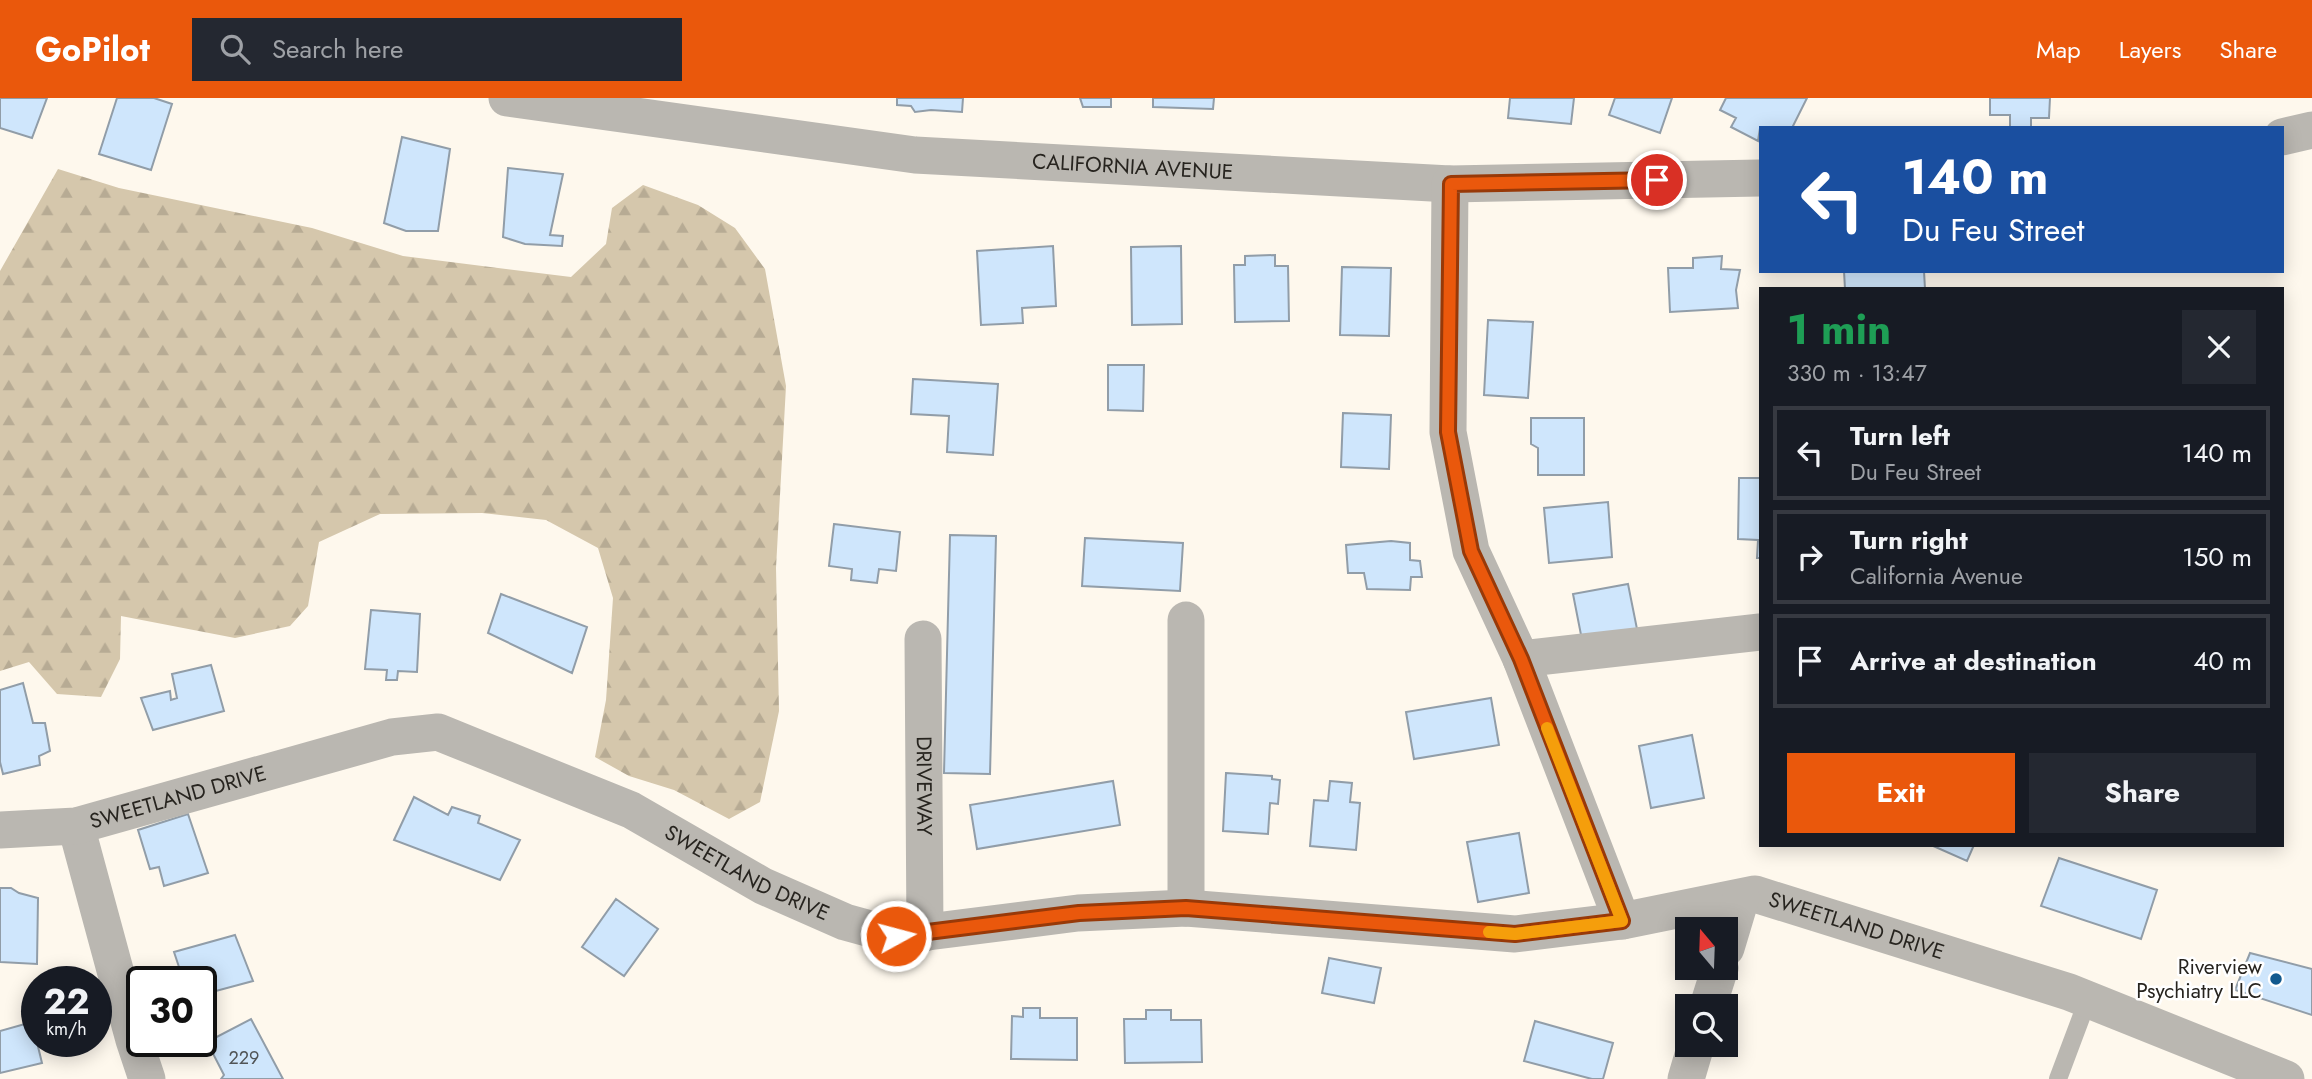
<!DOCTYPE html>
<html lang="en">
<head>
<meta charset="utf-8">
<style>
	:root { --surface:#171b24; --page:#242831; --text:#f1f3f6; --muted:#9ea1a6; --line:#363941; --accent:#ea580c }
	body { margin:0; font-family:Jost,sans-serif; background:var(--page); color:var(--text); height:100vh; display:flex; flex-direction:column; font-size:26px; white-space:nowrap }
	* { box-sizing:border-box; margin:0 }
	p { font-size:23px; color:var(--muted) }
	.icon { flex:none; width:38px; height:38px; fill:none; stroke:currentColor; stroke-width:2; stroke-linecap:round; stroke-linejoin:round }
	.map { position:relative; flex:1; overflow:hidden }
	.details { position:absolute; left:1759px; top:189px; width:525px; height:560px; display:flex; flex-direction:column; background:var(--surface); border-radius:0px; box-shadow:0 4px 18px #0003 }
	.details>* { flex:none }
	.guide { position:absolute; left:1759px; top:28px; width:525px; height:147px; border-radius:0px; box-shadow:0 4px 18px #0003; background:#1a4fa0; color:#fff; overflow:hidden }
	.needle { width:46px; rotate:341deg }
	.tools { position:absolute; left:1675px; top:819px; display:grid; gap:14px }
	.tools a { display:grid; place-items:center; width:63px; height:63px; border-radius:0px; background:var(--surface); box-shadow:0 4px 18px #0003; font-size:35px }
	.speed { position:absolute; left:21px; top:868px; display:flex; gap:14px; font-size:35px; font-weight:700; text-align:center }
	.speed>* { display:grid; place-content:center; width:91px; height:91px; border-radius:50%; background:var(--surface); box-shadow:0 4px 18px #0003; line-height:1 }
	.speed small { font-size:18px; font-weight:400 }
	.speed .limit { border:4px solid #111; border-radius:10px; background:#fff; color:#111 }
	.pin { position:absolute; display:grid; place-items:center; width:60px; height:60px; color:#fff; margin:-30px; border:4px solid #fff; border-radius:50%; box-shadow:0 2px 7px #0007 }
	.me { position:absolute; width:77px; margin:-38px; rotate:83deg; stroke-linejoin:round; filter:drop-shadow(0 0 5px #0008) }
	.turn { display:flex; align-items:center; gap:24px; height:147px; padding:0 28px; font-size:32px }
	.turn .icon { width:91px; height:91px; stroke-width:2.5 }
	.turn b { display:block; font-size:49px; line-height:60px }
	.round { display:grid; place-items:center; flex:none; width:74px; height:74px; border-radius:0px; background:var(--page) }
	.head { display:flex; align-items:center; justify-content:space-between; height:119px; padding:0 28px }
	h1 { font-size:42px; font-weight:700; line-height:52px; color:#1e9e55 }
	.cta { display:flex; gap:14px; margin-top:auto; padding:14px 28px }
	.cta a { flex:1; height:80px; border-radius:0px; background:var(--accent); color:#fff; font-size:28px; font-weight:700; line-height:80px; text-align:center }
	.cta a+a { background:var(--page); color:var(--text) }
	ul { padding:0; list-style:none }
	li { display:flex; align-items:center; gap:21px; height:94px; margin:0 14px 10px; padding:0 14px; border:4px solid var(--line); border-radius:0px }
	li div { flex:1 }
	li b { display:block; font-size:26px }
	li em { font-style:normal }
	header { display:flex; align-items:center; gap:42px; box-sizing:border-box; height:98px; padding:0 35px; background:var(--accent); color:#fff }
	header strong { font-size:33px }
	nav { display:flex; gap:38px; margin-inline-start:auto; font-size:24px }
	.search { width:490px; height:63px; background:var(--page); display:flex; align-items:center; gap:18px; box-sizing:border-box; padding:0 24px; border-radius:0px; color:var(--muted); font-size:26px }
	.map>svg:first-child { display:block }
	.forest { fill:url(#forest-firs) }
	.building { fill:#cfe6fc; stroke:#919da8; stroke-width:2 }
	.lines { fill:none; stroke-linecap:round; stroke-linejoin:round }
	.lane { stroke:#bab7b1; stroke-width:18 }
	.street { stroke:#bab7b1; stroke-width:37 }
	.route-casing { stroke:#983908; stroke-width:18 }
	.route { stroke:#ea580c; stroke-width:12 }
	.slow { stroke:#f59e0b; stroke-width:12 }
	.poi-dot { fill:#12598e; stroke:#fff; stroke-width:2.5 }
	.labels { text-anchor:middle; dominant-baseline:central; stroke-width:5; stroke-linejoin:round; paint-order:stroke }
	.number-label { font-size:18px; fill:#515456 }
	.street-label { font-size:21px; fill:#27241f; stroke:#fff }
	.poi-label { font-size:21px; fill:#27241f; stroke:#fff; text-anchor:end }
</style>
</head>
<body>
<header>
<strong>GoPilot</strong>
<div class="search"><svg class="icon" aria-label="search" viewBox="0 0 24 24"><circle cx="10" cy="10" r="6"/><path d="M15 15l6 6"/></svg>Search here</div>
<nav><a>Map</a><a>Layers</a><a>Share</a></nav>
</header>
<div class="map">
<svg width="2312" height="981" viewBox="0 0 2312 981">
	<defs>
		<pattern id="forest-firs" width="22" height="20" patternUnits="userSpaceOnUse" patternTransform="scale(1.75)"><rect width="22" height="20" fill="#d5c7ac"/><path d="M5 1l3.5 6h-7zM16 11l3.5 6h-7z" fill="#b7ab94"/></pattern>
	</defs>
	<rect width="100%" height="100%" fill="#fef8ed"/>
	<path class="forest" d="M 58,71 L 119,90 L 312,130 L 403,158 L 571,179 L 606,146 L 612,110 L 643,87 L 698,107 L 735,130 L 765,171 L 786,288 L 776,470 L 779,613 L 760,704 L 729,721 L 674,692 L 629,678 L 595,659 L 606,602 L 613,500 L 598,450 L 546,422 L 482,415 L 380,416 L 319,444 L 308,508 L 290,528 L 235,540 L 121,518 L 120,561 L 101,599 L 57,596 L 29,564 L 0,573 L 0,173 Z"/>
	<path class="building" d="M 0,0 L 47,0 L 32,40 L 0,30 Z
		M 117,0 L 154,0 L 172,6 L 151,72 L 99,56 Z
		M 897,0 L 963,0 L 962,14 L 931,12 L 915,14 L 911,8 L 897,7 Z
		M 1080,0 L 1111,0 L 1111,9 L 1083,9 Z
		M 1153,0 L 1214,0 L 1213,11 L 1153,9 Z
		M 1510,0 L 1574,0 L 1571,26 L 1508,20 Z
		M 1615,0 L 1672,0 L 1660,35 L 1609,17 Z
		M 1726,0 L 1807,0 L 1792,30 L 1760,30 L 1758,43 L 1731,29 L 1736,20 L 1720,12 Z
		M 1990,0 L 2050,0 L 2049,20 L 2031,20 L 2031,30 L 2010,30 L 2010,17 L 1990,17 Z
		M 402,39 L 450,51 L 438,133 L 406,133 L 384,125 Z
		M 508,70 L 563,76 L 550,137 L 563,138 L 562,148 L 525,146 L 503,139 Z
		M 1053,148 L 1056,208 L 1022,210 L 1023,225 L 981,227 L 977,153 Z
		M 1181,148 L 1182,226 L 1132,227 L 1131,149 Z
		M 1275,157 L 1275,168 L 1288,168 L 1289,223 L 1235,224 L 1234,167 L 1245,167 L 1245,158 Z
		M 1722,158 L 1721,171 L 1740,172 L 1736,192 L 1738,210 L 1670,214 L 1668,170 L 1693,170 L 1693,160 Z
		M 1342,169 L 1391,170 L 1389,238 L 1340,237 Z
		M 1844,173 L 1924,173 L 1925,191 L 1845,191 Z
		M 1488,222 L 1533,224 L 1528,300 L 1484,297 Z
		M 1108,267 L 1144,267 L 1143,313 L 1108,312 Z
		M 913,281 L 998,286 L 993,357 L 947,354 L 949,318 L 911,316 Z
		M 1343,315 L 1391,317 L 1389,371 L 1341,369 Z
		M 1531,320 L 1584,320 L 1584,377 L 1538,377 L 1538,350 L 1531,346 Z
		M 1739,380 L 1760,380 L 1760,460 L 1757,460 L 1758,442 L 1738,441 Z
		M 1608,404 L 1612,459 L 1549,465 L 1544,410 Z
		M 834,426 L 900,434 L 896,473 L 879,471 L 877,485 L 851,482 L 852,471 L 829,468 Z
		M 950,437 L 996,438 L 990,676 L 944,675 Z
		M 1085,440 L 1183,445 L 1180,493 L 1082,488 Z
		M 1391,443 L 1410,445 L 1410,462 L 1420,463 L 1422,479 L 1411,479 L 1410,492 L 1367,491 L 1364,475 L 1348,475 L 1346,447 Z
		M 1628,486 L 1638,536 L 1583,547 L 1573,496 Z
		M 501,496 L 587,529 L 572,575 L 488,535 Z
		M 371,512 L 420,516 L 417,574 L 398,573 L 397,582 L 386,582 L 387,572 L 365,571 Z
		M 211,567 L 224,613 L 153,632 L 141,600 L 170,593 L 171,602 L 177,600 L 172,576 Z
		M 23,585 L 33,625 L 45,625 L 50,653 L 39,658 L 40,667 L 3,676 L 0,664 L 0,592 Z
		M 1491,600 L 1499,647 L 1414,661 L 1406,614 Z
		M 1692,637 L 1704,700 L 1651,710 L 1639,648 Z
		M 1226,675 L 1272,678 L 1272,681 L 1280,682 L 1278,706 L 1270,705 L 1268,736 L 1223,733 Z
		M 1113,683 L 1120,727 L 977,751 L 970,707 Z
		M 1330,683 L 1352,685 L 1350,704 L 1360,705 L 1356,752 L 1310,748 L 1314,702 L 1328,703 Z
		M 414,699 L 448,717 L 452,709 L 480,718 L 478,725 L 520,742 L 500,782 L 394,742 Z
		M 188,716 L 208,775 L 164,788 L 159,769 L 150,771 L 138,732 Z
		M 1519,735 L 1529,795 L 1478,804 L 1467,744 Z
		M 1931,747 L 1974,747 L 1967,763 Z
		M 2059,760 L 2157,792 L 2141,841 L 2041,808 Z
		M 0,790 L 11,790 L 19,795 L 38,800 L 37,866 L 0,864 Z
		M 616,801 L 658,831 L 624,878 L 582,849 Z
		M 235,837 L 253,883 L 201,897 L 201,884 L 184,884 L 174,854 Z
		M 2250,855 L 2312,871 L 2312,917 L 2235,892 Z
		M 1329,860 L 1381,870 L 1374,905 L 1322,895 Z
		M 1023,910 L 1040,910 L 1040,920 L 1077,920 L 1077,962 L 1011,961 L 1012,918 L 1023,919 Z
		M 1146,912 L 1171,912 L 1171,922 L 1201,922 L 1202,964 L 1125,965 L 1124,921 L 1146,921 Z
		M 251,921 L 283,981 L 221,981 L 224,977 L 207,944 Z
		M 1535,923 L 1613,945 L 1603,981 L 1592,981 L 1524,963 Z
		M 32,924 L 42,965 L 0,975 L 0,933 Z"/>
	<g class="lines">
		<path class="lane" d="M 2058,981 L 2088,901"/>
		<g class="street">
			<path id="s1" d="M 507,0 L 915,57 L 1450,86 L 1760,80"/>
			<path d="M 2282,39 L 2312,32"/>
			<path d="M 1450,86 L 1448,334 L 1471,453 L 1521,561 L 1622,823"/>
			<path id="s2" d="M 923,541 L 925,835"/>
			<path d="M 1521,561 L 1760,534"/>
			<path d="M 76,728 L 134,942 L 147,981"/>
			<path id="s3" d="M 0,732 L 76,728 L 392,639 L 438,634 L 631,712 L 763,788 L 845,824 L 896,838 L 1078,815 L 1186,810 L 1515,836 L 1622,823 L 1755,796 L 2069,894 L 2286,981"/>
			<path d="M 1186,810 L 1186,522"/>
			<path d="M 1726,850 L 1741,800"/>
			<path d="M 1708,908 L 1720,870"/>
			<path d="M 1686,981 L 1696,947"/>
		</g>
	</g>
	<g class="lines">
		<g class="route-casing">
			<path id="route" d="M 896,838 L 1079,815 L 1186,810 L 1515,836 L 1622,823 L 1521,561 L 1471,453 L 1448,334 L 1451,86 L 1657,82"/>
		</g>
		<use href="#route" class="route"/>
		<path class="slow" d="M 1489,834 L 1515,836 L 1622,823 L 1547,630"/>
	</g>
	<circle class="poi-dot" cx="2276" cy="881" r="7"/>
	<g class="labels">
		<g class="number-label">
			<text x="244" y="960">229</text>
		</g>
		<g class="street-label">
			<text stroke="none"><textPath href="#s1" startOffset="630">CALIFORNIA AVENUE</textPath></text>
			<text stroke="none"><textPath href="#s2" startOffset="147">DRIVEWAY</textPath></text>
			<text stroke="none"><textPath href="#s3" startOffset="182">SWEETLAND DRIVE</textPath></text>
			<text stroke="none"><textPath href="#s3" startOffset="791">SWEETLAND DRIVE</textPath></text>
			<text stroke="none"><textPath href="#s3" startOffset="1925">SWEETLAND DRIVE</textPath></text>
		</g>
		<g class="poi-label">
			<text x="2262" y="869">Riverview<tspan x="2262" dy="24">Psychiatry LLC</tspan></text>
		</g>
	</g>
</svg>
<div class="tools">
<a><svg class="needle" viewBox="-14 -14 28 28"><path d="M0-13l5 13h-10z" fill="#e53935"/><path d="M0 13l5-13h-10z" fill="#9ea1a6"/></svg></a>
<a><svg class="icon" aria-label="search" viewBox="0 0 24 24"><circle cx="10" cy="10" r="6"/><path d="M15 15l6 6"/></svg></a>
</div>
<div class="speed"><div>22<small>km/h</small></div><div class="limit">30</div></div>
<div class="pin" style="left:1657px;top:82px;background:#d93025"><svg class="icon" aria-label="arrive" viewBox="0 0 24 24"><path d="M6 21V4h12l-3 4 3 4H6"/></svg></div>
<svg class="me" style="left:896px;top:838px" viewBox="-20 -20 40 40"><circle r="17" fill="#ea580c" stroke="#fff" stroke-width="3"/><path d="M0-11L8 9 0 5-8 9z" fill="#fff"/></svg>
<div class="guide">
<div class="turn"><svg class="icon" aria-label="left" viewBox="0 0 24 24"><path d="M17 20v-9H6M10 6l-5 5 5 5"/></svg><div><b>140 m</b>Du Feu Street</div></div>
</div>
<section class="details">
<div class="head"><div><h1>1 min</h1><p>330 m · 13:47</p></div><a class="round"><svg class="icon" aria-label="close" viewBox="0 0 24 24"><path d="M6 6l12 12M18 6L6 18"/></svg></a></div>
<ul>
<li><svg class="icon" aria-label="left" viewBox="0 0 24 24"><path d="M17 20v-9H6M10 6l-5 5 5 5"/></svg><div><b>Turn left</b><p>Du Feu Street</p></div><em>140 m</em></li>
<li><svg class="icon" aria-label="right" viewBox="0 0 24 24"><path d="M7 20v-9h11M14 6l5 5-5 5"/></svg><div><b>Turn right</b><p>California Avenue</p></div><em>150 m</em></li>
<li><svg class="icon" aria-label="arrive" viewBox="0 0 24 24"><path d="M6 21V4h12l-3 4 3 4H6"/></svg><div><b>Arrive at destination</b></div><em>40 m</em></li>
</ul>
<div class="cta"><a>Exit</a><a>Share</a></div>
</section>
</div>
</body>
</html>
